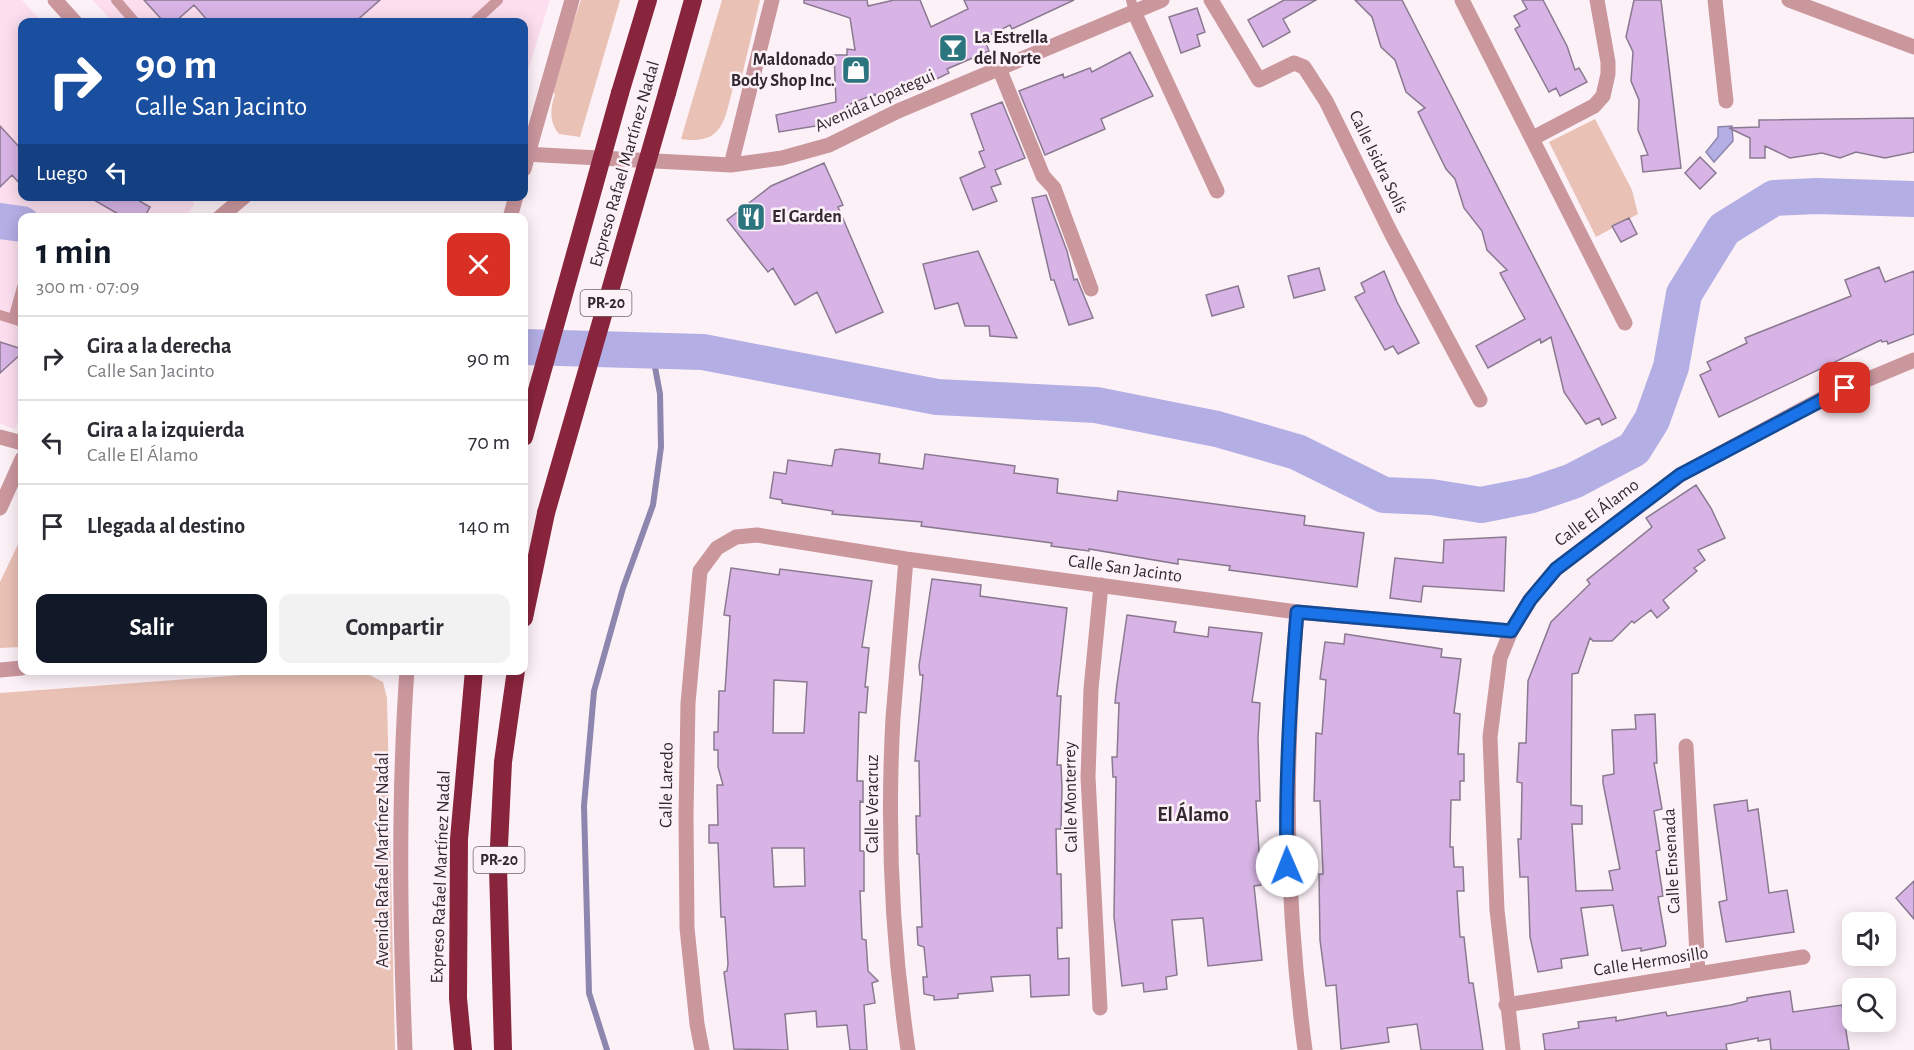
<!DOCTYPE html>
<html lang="es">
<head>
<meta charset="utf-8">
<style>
	:root { --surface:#fff; --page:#f2f2f3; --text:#2b2b33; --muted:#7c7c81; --line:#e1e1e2; --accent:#111827 }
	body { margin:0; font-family:"Alegreya Sans",sans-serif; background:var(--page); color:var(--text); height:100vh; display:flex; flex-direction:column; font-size:22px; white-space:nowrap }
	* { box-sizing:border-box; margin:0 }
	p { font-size:20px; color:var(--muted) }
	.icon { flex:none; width:33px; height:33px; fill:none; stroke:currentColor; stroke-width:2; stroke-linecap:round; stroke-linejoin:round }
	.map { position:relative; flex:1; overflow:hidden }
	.panel { position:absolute; left:18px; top:213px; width:510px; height:462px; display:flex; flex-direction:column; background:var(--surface); border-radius:12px; box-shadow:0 3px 15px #0003 }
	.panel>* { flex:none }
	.banner { position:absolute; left:18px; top:18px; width:510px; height:183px; border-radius:12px; box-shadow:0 3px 15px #0003; background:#1a4fa0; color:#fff; overflow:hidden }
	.fabs { position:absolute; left:1842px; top:912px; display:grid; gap:12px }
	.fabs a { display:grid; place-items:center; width:54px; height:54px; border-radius:12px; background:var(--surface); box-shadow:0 3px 15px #0003; font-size:30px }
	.pin { position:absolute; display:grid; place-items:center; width:51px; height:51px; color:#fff; margin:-26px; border-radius:12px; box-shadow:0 3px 9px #0006 }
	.me { position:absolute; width:66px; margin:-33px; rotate:359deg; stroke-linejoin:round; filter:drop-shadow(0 0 4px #0008) }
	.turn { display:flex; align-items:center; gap:21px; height:126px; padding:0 18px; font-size:27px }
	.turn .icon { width:78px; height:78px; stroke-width:2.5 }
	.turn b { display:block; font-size:42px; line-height:51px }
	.then { display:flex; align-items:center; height:57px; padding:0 18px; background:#0003; gap:12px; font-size:22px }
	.round { display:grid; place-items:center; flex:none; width:63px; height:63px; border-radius:12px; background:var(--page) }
	.overview { display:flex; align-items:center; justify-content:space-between; height:102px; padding:0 18px }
	h1 { font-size:36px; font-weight:700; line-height:45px; color:var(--accent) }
	.action { display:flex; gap:12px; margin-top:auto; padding:12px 18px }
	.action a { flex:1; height:69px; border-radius:12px; background:var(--accent); color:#fff; font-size:24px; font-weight:700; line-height:69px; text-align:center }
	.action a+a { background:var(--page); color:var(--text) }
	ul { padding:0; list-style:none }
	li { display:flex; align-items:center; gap:18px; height:84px; padding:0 18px; border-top:2px solid var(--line) }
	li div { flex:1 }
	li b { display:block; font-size:22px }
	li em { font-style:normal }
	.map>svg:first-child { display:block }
	.built { fill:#fcdeef }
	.green { fill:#eac1b5 }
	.water { fill:#b3aee4; stroke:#8d86ae; stroke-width:1.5 }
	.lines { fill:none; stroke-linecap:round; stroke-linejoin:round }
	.stream { stroke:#8d86ae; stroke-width:6 }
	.river { stroke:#b3aee4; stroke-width:36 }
	.building { fill:#d7b4e5; stroke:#8a7990; stroke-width:1.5; fill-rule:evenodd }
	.service { stroke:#ca979d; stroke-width:10 }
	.minor { stroke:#ca979d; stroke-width:15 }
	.tertiary { stroke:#ca979d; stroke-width:15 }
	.motorway { stroke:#89243d; stroke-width:18 }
	.motorway-bridge { stroke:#89243d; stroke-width:18 }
	.route-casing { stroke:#114b97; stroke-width:15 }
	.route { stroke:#1a73e8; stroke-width:10 }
	.labels { text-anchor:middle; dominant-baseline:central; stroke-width:5; stroke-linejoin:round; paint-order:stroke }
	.shield { fill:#fdf1f8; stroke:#70646b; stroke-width:1.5 }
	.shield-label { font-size:16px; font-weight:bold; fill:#33282f }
	.poi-label { font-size:18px; font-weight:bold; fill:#33282f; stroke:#fdf1f8; text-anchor:start }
	.street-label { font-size:18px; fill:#33282f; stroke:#fdf1f8 }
	.neighbourhood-label { font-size:20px; font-weight:bold; fill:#33282f; stroke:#fdf1f8 }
</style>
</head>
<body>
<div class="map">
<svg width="1914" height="1050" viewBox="0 0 1914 1050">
	<rect width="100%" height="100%" fill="#fdf1f8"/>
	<path class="built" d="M 0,0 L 22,0 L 42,22 L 22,22 L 22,196 L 191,196 L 194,205 L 185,217 L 22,218 L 22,413 L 15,429 L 0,424 Z
		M 92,0 L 550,0 L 524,83 L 524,22 L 113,22 Z"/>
	<path class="green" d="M 581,0 L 620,0 L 580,137 L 559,134 C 549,122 550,109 555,94 L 550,91 Z
		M 722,0 L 760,0 L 740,84 L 734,83 C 725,117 725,146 681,139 Z
		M 1595,119 L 1632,190 L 1638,214 L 1596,237 L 1549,142 Z
		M 22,536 L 22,647 L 0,648 L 0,582 Z
		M 310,670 L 364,672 L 383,682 L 387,698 L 395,1050 L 0,1050 L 0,693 Z"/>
	<path class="water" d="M 1732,126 L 1733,141 L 1714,162 L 1706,152 L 1718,137 L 1718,127 Z"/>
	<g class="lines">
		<path class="stream" d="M 607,1050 L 589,993 L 584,806 L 594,691 L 623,588 L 653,505 L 661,447 L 660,394 L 652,351"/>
		<path class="river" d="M 0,221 L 22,224
			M 524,347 L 703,352 L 937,397 L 1096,405 L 1217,429 L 1297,452 L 1384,495 L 1431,497 L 1481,505 L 1532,495 L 1573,481 L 1634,449 L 1652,420 L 1671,367 L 1684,294 L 1724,229 L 1774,198 L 1817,196 L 1914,199"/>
	</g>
	<path class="building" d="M 144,0 L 380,0 L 355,22 L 209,22 L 194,5 L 175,22 L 164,22 Z
		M 804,0 L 867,0 L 868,6 L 894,0 L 920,0 L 931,27 L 968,9 L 964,0 L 1074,0 L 1012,29 L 1010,25 L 984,38 L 989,51 L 947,69 L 949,73 L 906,94 L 880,105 L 875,94 L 848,105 L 840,122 L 779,132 L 776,115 L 836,102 L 834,55 L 847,55 L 847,49 L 855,50 L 850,18 L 804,3 Z
		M 1284,0 L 1316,0 L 1283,19 L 1290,32 L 1263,47 L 1248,20 Z
		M 1355,0 L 1402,0 L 1616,418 L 1602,425 L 1599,418 L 1586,424 L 1564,392 L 1551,337 L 1541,343 L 1540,339 L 1488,368 L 1476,346 L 1525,319 L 1500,273 L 1507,270 L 1487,250 L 1482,231 L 1464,208 L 1455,179 L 1446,169 L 1418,112 L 1425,108 L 1406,92 L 1395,60 L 1381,47 L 1372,17 Z
		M 1522,0 L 1543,0 L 1567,46 L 1575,70 L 1579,68 L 1587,82 L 1560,96 L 1556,88 L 1549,92 L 1515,29 L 1520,26 L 1514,16 L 1527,9 Z
		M 1634,0 L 1661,0 L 1681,168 L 1643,172 L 1641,156 L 1648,155 L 1638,130 L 1639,100 L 1631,81 L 1633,52 L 1626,37 Z
		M 1197,8 L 1205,32 L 1197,35 L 1200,46 L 1181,53 L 1169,17 Z
		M 1130,52 L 1153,96 L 1101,119 L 1105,129 L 1045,155 L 1019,91 L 1063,74 L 1064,78 L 1090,68 L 1092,72 Z
		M 1002,102 L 1025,158 L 995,170 L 1001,184 L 991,187 L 997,201 L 973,210 L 960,178 L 985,167 L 979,152 L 984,150 L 971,114 Z
		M 1914,118 L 1914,152 L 1885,158 L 1856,152 L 1840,158 L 1822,153 L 1790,158 L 1765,146 L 1765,158 L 1750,158 L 1750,138 L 1729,128 L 1759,127 L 1759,120 Z
		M 0,126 L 22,150 L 22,186 L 12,175 L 0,187 Z
		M 1700,157 L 1716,173 L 1700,189 L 1685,173 Z
		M 824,163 L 843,205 L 838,207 L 883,312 L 836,333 L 817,292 L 795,305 L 773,268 L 768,272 L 727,220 L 771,186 Z
		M 1046,195 L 1067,251 L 1074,280 L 1077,279 L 1093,318 L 1069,325 L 1054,280 L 1051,280 L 1032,198 Z
		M 87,196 L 131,196 L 150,207 L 144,218 L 125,218 Z
		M 1629,218 L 1637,234 L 1621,242 L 1612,226 Z
		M 978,251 L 1017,338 L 990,336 L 989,326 L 965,326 L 958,303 L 935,309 L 923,264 Z
		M 1879,267 L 1885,282 L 1914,271 L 1914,334 L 1888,344 L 1887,341 L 1882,342 L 1881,340 L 1719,417 L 1700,375 L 1711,370 L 1707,362 L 1747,343 L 1745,338 L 1851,296 L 1845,280 Z
		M 1319,268 L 1325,290 L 1294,298 L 1288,276 Z
		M 1384,271 L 1397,302 L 1419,343 L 1398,354 L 1393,346 L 1385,350 L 1355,297 L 1365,292 L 1361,283 Z
		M 1238,286 L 1244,307 L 1212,316 L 1206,295 Z
		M 0,342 L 22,349 L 22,353 L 0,373 Z
		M 841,449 L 880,454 L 879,463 L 923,469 L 925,454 L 1015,466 L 1014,473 L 1058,479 L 1057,493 L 1117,501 L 1118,491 L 1305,516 L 1304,525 L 1364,533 L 1357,587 L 1229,570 L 1230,566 L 1178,559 L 1178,564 L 1089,549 L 1089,551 L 1051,546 L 1052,543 L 921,526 L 922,522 L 832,514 L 833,511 L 782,503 L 782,500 L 770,498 L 774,472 L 786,474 L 788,460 L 832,466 L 835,450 Z
		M 1696,485 L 1711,508 L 1725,538 L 1698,550 L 1705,560 L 1694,568 L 1697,571 L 1663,600 L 1669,608 L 1657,618 L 1651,610 L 1634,623 L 1632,621 L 1612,641 L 1593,641 L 1590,638 L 1578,673 L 1572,674 L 1571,805 L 1582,806 L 1582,824 L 1572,824 L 1576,891 L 1613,890 L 1609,871 L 1620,869 L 1603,783 L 1603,776 L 1614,774 L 1612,730 L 1636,729 L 1635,715 L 1655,714 L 1657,763 L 1654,763 L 1662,809 L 1654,811 L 1660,850 L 1656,851 L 1663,896 L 1658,897 L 1666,943 L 1665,946 L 1641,951 L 1641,948 L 1622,951 L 1613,905 L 1581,908 L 1588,955 L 1561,959 L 1562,968 L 1538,972 L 1530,937 L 1528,877 L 1520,877 L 1518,839 L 1521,839 L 1522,783 L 1517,782 L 1519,743 L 1526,743 L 1528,681 L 1551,622 L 1590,584 L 1587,580 L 1652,527 L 1646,518 Z
		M 1506,537 L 1504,591 L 1423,586 L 1421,602 L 1390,598 L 1395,558 L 1443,563 L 1444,540 Z
		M 731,568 L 779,575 L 780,569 L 872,581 L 862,647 L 869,648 L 865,687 L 868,687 L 866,713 L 859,712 L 857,781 L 863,781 L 863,802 L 860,801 L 860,851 L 864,851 L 864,891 L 860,891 L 862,939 L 866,940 L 868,971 L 878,981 L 872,983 L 875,1003 L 864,1005 L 867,1050 L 850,1050 L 847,1025 L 817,1027 L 816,1011 L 785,1014 L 788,1050 L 734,1049 L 724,972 L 727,971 L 728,964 L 725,917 L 721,917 L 718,843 L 709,843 L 709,825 L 718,825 L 717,785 L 723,785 L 718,767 L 718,750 L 714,750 L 714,732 L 718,732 L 719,691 L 725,691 L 730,616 L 724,615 ZM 774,680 L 807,682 L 804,733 L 773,733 ZM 772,848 L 804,848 L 805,886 L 774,887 Z
		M 932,579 L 981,585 L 980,596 L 1067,608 L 1057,696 L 1061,696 L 1057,765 L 1061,765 L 1062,788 L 1061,829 L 1056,829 L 1057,874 L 1061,874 L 1062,928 L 1057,928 L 1058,959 L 1069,958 L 1069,995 L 1031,997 L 1030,975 L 991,977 L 993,991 L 958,994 L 958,998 L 934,1000 L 934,996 L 924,994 L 923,977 L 927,977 L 924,947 L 918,945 L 917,927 L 922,927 L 919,854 L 917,854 L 916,816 L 920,816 L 919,761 L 915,761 L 923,675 L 920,675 L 919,666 Z
		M 1127,615 L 1176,622 L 1174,632 L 1208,637 L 1209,627 L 1262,633 L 1252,702 L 1260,703 L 1258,738 L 1260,801 L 1256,801 L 1261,885 L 1254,886 L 1262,960 L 1208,966 L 1203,918 L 1172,920 L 1177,975 L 1166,977 L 1167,989 L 1144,992 L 1143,983 L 1122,986 L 1114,917 L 1116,777 L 1113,777 L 1112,757 L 1117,757 L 1119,703 L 1115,703 L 1117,684 Z
		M 1345,634 L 1442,649 L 1441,657 L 1461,659 L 1454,713 L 1460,714 L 1458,754 L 1464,754 L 1464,781 L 1460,781 L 1460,800 L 1451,800 L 1450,847 L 1453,847 L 1454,867 L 1463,867 L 1464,891 L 1457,891 L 1460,937 L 1464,937 L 1469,983 L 1473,983 L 1483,1050 L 1421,1050 L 1417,1024 L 1387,1028 L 1389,1042 L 1341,1049 L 1336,985 L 1326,986 L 1320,940 L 1319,874 L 1323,874 L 1320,801 L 1314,801 L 1316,733 L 1322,734 L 1326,680 L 1320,679 L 1325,642 L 1344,644 Z
		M 1747,800 L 1748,811 L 1758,809 L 1769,893 L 1787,890 L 1794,932 L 1726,942 L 1719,902 L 1727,900 L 1714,805 Z
		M 1914,881 L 1914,919 L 1896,898 Z
		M 1790,991 L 1793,1012 L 1842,1005 L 1849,1050 L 1771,1050 L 1770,1039 L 1758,1041 L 1758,1038 L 1726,1044 L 1727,1050 L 1545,1050 L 1543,1034 L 1579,1028 L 1578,1022 L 1616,1017 L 1616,1021 L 1666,1012 L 1667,1016 L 1731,1005 L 1747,1001 L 1747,998 Z"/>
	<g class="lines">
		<path class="service" d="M 116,0 L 135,22
			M 1131,0 L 1134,12
			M 474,22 L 498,0
			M 0,315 L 22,322
			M 13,319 L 22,287"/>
		<path class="minor" d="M 55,0 L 75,22
			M 1211,0 L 1259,80 L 1294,63 L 1304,67 L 1326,101 L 1391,233 L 1480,400
			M 1462,0 L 1625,323
			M 1715,0 L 1726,101
			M 1789,0 L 1914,47
			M 1134,12 L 1217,191
			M 999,68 L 1043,176 L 1054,188 L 1091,289
			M 1533,138 L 1594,106 L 1603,96 L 1608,74 L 1608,62 L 1597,0
			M 524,169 L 528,154
			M 510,218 L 516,196
			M 0,437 L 22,443
			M 906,559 C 902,612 897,665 893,718 C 887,827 892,942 908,1050
			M 1297,612 C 1284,763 1285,899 1305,1050
			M 0,670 L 22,668
			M 1686,746 L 1698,974
			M 1506,1005 L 1803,957
			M 1100,1008 L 1088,777 L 1091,689 L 1101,585
			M 405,1050 C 400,923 398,797 407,670
			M 702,1050 L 697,1024 L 687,928 L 686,815 L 688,703 L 700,571 L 717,548 L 736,537 L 757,535 L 906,559 L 1297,612 L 1511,631
			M 1513,1050 L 1497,910 L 1490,737 L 1500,658 L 1511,631 L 1530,600 L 1556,569 L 1680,475 L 1823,398 L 1914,360"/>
		<path class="tertiary" d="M 524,154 L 731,165 L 782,158 L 829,145 L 898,111 L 1162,0
			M 528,154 L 572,0
			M 731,165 L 772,0
			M 219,218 L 245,196
			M 0,508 L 22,459"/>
		<path class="motorway" d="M 620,93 L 648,0
			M 667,93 L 693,0
			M 524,618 L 546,513
			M 463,1050 L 458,998 L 459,839 L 474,670
			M 503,1050 L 498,867 L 503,762 L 516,670"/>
		<path class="motorway-bridge" d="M 524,437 L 620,93
			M 546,513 L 667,93"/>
	</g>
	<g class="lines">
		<g class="route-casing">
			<path id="route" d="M 1287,866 C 1285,781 1290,697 1297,612 L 1511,631 L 1530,600 L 1556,569 L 1680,475 L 1845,388"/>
		</g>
		<use href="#route" class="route"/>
	</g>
	<defs>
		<g id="bar-square" transform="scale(1.5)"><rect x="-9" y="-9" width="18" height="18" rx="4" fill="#2d757e" stroke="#fdf1f8"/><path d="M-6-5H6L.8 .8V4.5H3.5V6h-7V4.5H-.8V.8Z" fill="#fff"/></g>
		<g id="shop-square" transform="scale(1.5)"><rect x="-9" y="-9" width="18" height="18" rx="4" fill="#2d757e" stroke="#fdf1f8"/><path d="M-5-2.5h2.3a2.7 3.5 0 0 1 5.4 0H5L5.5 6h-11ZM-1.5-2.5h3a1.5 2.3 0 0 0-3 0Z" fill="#fff"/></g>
		<g id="restaurant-square" transform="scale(1.5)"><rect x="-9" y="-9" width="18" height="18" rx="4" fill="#2d757e" stroke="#fdf1f8"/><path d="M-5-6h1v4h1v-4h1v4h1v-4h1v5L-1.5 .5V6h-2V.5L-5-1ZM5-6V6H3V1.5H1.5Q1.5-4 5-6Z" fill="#fff"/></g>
	</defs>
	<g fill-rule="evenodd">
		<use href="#bar-square" x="953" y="48"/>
		<use href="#shop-square" x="856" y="70"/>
		<use href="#restaurant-square" x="751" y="217"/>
	</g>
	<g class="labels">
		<g class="shield">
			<rect x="580.5" y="290" width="51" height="26" rx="4.5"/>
			<rect x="473.5" y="847" width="51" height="26" rx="4.5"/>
		</g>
		<g class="shield-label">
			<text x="606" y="303">PR-20</text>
			<text x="499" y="860">PR-20</text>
		</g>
		<g class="poi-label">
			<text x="974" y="38">La Estrella<tspan x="974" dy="21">del Norte</tspan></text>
			<text x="835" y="60" text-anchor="end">Maldonado<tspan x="835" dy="21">Body Shop Inc.</tspan></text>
			<text x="772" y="217">El Garden</text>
		</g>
		<g class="street-label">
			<text transform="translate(875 101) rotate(-24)">Avenida Lopategui</text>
			<text transform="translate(1378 162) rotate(64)">Calle Isidra Solís</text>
			<text transform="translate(625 164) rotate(-74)">Expreso Rafael Martínez Nadal</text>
			<text transform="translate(1597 513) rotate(-37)">Calle El Álamo</text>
			<text transform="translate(1125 569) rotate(8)">Calle San Jacinto</text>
			<text transform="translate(667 785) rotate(-89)">Calle Laredo</text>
			<text transform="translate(1071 797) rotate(-91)">Calle Monterrey</text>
			<text transform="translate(873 804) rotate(-90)">Calle Veracruz</text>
			<text transform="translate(383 860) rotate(-90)">Avenida Rafael Martínez Nadal</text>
			<text transform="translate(1672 861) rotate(-93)">Calle Ensenada</text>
			<text transform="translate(441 877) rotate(-88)">Expreso Rafael Martínez Nadal</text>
			<text transform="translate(1651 962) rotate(-9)">Calle Hermosillo</text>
		</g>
		<g class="neighbourhood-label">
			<text x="1193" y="815">El Álamo</text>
		</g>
	</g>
</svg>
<div class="fabs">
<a><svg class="icon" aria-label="sound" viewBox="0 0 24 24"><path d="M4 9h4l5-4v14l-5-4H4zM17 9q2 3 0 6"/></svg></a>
<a><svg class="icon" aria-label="search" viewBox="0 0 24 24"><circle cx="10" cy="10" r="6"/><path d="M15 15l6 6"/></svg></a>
</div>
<div class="pin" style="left:1845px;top:388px;background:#d93025"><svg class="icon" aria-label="arrive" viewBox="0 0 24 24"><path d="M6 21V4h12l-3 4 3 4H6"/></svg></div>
<svg class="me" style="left:1287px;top:866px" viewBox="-20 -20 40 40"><circle r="19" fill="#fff"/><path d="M0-13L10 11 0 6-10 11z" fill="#1a73e8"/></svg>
<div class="banner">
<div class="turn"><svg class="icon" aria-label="right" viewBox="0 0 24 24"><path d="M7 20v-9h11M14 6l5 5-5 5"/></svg><div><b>90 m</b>Calle San Jacinto</div></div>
<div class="then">Luego<svg class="icon" aria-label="left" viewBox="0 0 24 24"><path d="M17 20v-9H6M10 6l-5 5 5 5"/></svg></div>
</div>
<section class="panel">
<div class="overview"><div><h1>1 min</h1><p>300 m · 07:09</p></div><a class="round" style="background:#d93025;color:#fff"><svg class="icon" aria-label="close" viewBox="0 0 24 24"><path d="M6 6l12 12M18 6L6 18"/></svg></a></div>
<ul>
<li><svg class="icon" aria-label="right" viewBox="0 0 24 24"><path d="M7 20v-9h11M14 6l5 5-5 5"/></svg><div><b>Gira a la derecha</b><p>Calle San Jacinto</p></div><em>90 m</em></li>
<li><svg class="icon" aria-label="left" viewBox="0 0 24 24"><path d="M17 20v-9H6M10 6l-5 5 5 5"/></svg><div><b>Gira a la izquierda</b><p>Calle El Álamo</p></div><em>70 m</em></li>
<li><svg class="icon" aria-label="arrive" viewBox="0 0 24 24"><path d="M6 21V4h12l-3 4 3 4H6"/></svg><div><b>Llegada al destino</b></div><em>140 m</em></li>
</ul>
<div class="action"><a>Salir</a><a>Compartir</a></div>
</section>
</div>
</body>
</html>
